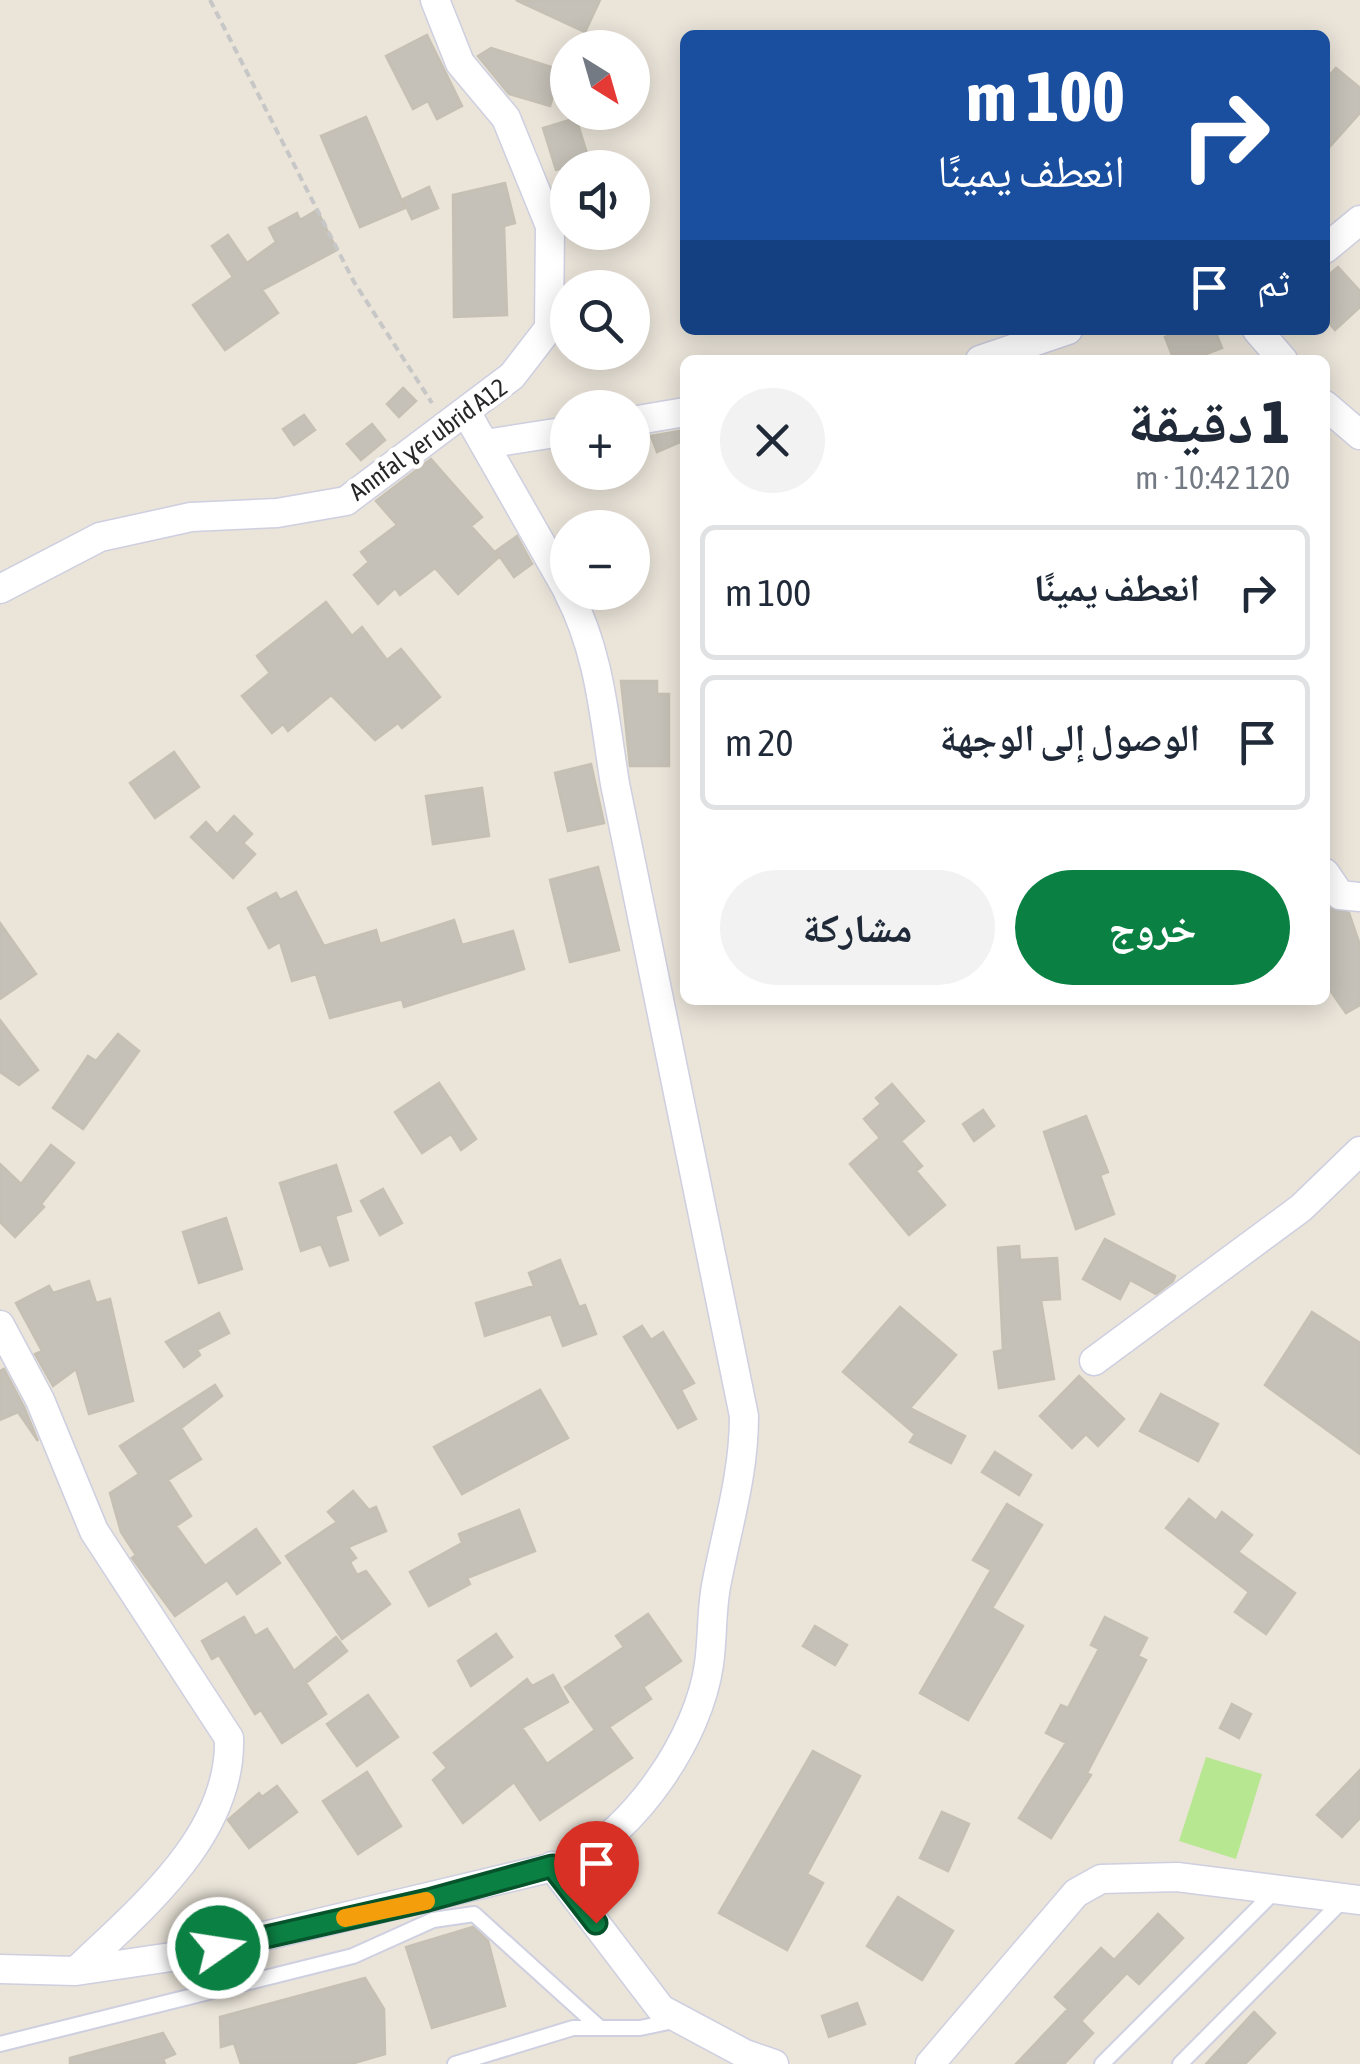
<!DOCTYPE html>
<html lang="ar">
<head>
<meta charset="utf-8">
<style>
	:root { --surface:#fff; --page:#f2f2f3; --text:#1f2937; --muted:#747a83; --line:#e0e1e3; --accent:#0b8043 }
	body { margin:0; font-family:"Asap Condensed","Noto Naskh Arabic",sans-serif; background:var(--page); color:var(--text); direction:rtl; height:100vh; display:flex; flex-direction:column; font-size:38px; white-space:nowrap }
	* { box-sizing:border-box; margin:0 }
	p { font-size:32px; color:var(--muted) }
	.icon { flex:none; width:55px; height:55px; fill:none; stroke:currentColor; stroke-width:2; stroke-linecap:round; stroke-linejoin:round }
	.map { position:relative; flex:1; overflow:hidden; direction:ltr }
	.details { position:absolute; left:680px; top:355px; width:650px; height:650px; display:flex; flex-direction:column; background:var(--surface); border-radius:15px; box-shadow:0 5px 25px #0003; direction:rtl }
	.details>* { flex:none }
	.guide { position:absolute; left:680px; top:30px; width:650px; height:305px; border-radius:15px; box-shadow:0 5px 25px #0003; direction:rtl; background:#1a4fa0; color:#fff; overflow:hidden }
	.needle { width:65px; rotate:143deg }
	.fabs { position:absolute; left:550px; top:30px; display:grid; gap:20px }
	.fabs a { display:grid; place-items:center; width:100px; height:100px; border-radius:50%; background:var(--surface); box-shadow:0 5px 25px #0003; font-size:50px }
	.pin { position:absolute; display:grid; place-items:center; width:85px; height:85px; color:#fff; margin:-102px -42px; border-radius:50% 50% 50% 0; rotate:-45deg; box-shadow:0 0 10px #0007 }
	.pin .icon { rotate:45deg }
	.me { position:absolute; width:110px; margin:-55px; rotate:77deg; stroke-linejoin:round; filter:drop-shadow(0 0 8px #0008) }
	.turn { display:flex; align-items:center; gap:35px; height:210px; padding:0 40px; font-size:45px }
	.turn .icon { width:130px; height:130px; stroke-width:2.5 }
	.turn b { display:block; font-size:70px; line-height:85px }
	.then { display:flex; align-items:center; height:95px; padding:0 40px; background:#0003; gap:20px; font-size:38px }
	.round { display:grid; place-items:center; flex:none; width:105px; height:105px; border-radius:52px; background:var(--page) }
	.head { display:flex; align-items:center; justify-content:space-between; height:170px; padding:0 40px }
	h1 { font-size:60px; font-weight:800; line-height:75px }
	.button { display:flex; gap:20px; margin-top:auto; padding:20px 40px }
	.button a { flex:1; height:115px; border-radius:60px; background:var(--accent); color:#fff; font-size:40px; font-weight:800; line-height:115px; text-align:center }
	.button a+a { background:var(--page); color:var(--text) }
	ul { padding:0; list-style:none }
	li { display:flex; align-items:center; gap:30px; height:135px; margin:0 20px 15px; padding:0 20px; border:5px solid var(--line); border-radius:15px }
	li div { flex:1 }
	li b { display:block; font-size:38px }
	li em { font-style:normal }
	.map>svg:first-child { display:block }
	.pitch { fill:#b8e791 }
	.building { fill:#c5c1b8; stroke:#c5c0b3; stroke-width:2.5 }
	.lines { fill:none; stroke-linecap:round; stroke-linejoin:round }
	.service-casing { stroke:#cecfe0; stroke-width:18 }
	.minor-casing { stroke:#cecfe0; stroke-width:31 }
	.path { stroke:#c7c7c7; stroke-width:4; stroke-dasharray:8 5; stroke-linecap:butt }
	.service { stroke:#fff; stroke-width:14 }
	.minor { stroke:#fff; stroke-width:28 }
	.route-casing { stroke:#07532c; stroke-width:25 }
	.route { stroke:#0b8043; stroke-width:18 }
	.slow { stroke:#f59e0b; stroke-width:18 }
	.labels { text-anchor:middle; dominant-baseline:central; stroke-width:9; stroke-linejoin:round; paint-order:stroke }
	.street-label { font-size:25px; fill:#272727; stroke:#fff }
</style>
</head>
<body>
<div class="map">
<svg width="1360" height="2064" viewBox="0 0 1360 2064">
	<rect width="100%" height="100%" fill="#eae4d9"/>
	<path class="pitch" d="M 1206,1757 L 1262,1774 L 1236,1859 L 1179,1841 Z"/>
	<path class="building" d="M 516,0 L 600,0 L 585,32 Z
		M 427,35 L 462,106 L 437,119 L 428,101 L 413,109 L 386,56 Z
		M 491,48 L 561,70 L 550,106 L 509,94 L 478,56 Z
		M 1336,68 L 1360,88 L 1360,113 L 1325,152 L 1325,80 Z
		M 366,117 L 405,208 L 360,227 L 321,136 Z
		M 576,118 L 589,160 L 556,170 L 543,128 Z
		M 505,183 L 515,223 L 504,226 L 507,315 L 454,317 L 453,195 Z
		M 429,187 L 438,208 L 412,219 L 403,199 Z
		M 317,210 L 337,250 L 262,290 L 278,313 L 225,350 L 193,305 L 233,277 L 212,246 L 228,235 L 247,263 L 276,242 L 269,228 L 297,213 L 300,220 Z
		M 1338,267 L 1360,291 L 1360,307 L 1335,330 L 1325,318 L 1325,278 Z
		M 1184,330 L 1215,330 L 1222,348 L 1190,360 L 1174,360 L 1165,337 Z
		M 403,388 L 416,401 L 399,417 L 387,404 Z
		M 304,415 L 315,430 L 294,445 L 283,429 Z
		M 372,424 L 385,440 L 361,460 L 347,444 Z
		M 685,430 L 685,440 L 657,452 L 651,436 Z
		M 431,459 L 482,517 L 471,526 L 499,557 L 458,594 L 435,568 L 400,595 L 395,588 L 378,604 L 354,575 L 369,562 L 361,552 L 397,525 L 376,501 Z
		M 517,536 L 532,564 L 514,577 L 496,551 Z
		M 326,602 L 352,636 L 362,627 L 387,660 L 401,649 L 440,697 L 402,728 L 398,723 L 375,740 L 331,695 L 288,731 L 283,724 L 272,733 L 242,696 L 270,673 L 257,656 Z
		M 621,681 L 657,681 L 657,694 L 669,694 L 669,766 L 630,766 Z
		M 174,752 L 199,787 L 155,818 L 130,783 Z
		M 591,764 L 604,823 L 568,831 L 555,773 Z
		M 482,788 L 489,836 L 433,844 L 426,796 Z
		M 234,816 L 252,834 L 243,843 L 255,854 L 233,878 L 191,837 L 206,822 L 217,834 Z
		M 598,867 L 619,950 L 570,962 L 550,880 Z
		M 296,892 L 324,946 L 376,930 L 380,944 L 454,920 L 462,945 L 513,931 L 524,969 L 404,1007 L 402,999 L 330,1018 L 316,974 L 292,981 L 280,942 L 269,948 L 248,908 L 276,893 L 280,900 Z
		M 1325,904 L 1349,913 L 1360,945 L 1360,1005 L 1346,1013 L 1325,983 Z
		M 0,923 L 36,974 L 0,999 Z
		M 0,1020 L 38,1070 L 19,1085 L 0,1072 Z
		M 118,1034 L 139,1051 L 83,1129 L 53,1108 L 88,1056 L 96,1061 Z
		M 439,1083 L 476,1139 L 461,1150 L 451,1134 L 422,1153 L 395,1112 Z
		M 892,1084 L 924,1121 L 901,1141 L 922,1166 L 916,1171 L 945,1205 L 909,1235 L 850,1164 L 880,1138 L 864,1119 L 881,1104 L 876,1098 Z
		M 983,1110 L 994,1126 L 974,1141 L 963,1124 Z
		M 1086,1116 L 1108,1172 L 1100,1175 L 1114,1214 L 1076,1229 L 1044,1132 Z
		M 51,1145 L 74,1163 L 41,1204 L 44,1207 L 15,1237 L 0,1222 L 0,1164 L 21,1184 Z
		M 336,1165 L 351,1211 L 335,1216 L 348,1260 L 330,1266 L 321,1244 L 301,1251 L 280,1183 Z
		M 383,1189 L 402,1223 L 380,1235 L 361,1201 Z
		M 226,1218 L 242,1269 L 199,1283 L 183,1232 Z
		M 1105,1239 L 1175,1276 L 1173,1281 L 1156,1294 L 1130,1280 L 1120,1299 L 1083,1279 Z
		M 1019,1246 L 1020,1260 L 1057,1258 L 1060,1299 L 1041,1300 L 1054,1379 L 999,1388 L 994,1352 L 1003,1350 L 998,1248 Z
		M 560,1260 L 579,1307 L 585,1305 L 596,1334 L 563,1346 L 551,1314 L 485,1336 L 476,1303 L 534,1286 L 529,1273 Z
		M 89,1281 L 96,1303 L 110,1299 L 133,1401 L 89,1414 L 76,1369 L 53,1386 L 35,1354 L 42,1351 L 16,1303 L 49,1286 L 53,1293 Z
		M 900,1307 L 956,1355 L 910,1408 L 965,1436 L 951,1463 L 910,1442 L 915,1434 L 843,1372 Z
		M 1312,1312 L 1360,1343 L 1360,1454 L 1265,1385 Z
		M 219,1313 L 229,1333 L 197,1350 L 200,1355 L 184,1367 L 166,1342 Z
		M 642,1326 L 651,1340 L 663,1332 L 694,1383 L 681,1390 L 696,1419 L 678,1428 L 624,1337 Z
		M 4,1369 L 24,1407 L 38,1441 L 18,1412 L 0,1420 L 0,1371 Z
		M 1079,1376 L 1124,1419 L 1098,1446 L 1086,1434 L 1072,1448 L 1040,1416 Z
		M 215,1385 L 222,1396 L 181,1428 L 201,1459 L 168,1480 L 191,1516 L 176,1526 L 205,1566 L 256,1529 L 280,1563 L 237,1594 L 227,1580 L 175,1616 L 132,1558 L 136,1555 L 121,1532 L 110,1493 L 139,1474 L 120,1446 Z
		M 540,1390 L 568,1438 L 462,1494 L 434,1447 Z
		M 1161,1394 L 1218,1424 L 1198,1461 L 1140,1431 Z
		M 995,1452 L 1031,1475 L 1019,1495 L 982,1472 Z
		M 353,1491 L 369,1510 L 376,1507 L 386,1531 L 348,1547 L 356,1558 L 350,1562 L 357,1575 L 366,1571 L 390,1604 L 342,1639 L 286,1556 L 337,1522 L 328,1512 Z
		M 1189,1499 L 1216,1521 L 1222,1512 L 1252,1535 L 1238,1552 L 1295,1593 L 1266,1634 L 1235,1612 L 1249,1592 L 1166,1528 Z
		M 1007,1504 L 1042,1525 L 992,1608 L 1023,1626 L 968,1720 L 920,1693 L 991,1570 L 973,1560 Z
		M 519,1510 L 535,1551 L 467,1578 L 470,1584 L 429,1606 L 410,1572 L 462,1543 L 459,1534 Z
		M 648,1614 L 681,1661 L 643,1687 L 651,1699 L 609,1727 L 632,1758 L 540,1820 L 514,1782 L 463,1823 L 433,1780 L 447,1768 L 434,1753 L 527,1679 L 532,1686 L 553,1675 L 568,1702 L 522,1728 L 547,1764 L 595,1730 L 565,1687 L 624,1647 L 616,1636 Z
		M 244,1617 L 255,1636 L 267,1629 L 294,1671 L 336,1637 L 347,1651 L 306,1683 L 326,1714 L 282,1743 L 261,1710 L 255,1714 L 219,1655 L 212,1659 L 202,1641 Z
		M 1105,1617 L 1147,1638 L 1138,1656 L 1146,1660 L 1087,1773 L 1091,1775 L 1051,1838 L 1019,1818 L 1066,1743 L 1046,1733 L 1061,1705 L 1068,1708 L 1099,1649 L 1091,1645 Z
		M 815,1626 L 847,1645 L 835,1665 L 803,1646 Z
		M 496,1634 L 512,1657 L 471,1686 L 458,1661 Z
		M 368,1695 L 398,1737 L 357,1766 L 327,1724 Z
		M 1232,1704 L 1251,1714 L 1239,1738 L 1220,1728 Z
		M 813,1751 L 860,1776 L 807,1874 L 823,1883 L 787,1950 L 719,1913 Z
		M 1360,1770 L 1360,1818 L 1342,1837 L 1317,1815 Z
		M 367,1772 L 401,1826 L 358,1854 L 323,1801 Z
		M 277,1786 L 297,1812 L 249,1848 L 228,1820 L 259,1793 L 262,1797 Z
		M 942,1812 L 969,1824 L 948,1871 L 920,1858 Z
		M 898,1897 L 953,1931 L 922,1980 L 867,1946 Z
		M 1158,1914 L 1183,1938 L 1139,1984 L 1127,1973 L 1081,2021 L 1093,2033 L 1064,2064 L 1016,2064 L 1068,2009 L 1055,1997 L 1101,1948 L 1114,1960 Z
		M 473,1927 L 488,1941 L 505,2006 L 432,2028 L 406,1947 Z
		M 365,1978 L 384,2009 L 385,2054 L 351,2064 L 241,2064 L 234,2043 L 221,2047 L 220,2017 Z
		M 857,2003 L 865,2024 L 829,2037 L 822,2016 Z
		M 1254,2012 L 1275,2033 L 1245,2064 L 1206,2064 Z
		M 163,2033 L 175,2054 L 163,2059 L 165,2064 L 70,2064 L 70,2058 Z"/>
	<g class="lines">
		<g class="service-casing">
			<path id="service" d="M 0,2044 L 353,1956 L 433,1920 L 474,1914 L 600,2028
				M 455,2064 L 573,2028 L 640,2028 L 678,2020
				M 1102,2064 L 1276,1890
				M 1180,2064 L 1345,1898"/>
		</g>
		<g class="minor-casing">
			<path id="minor" d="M 1325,249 L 1360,220
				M 1257,330 L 1283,360
				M 980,360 L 1068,330
				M 1325,405 L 1360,435
				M 466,412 L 568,591
				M 632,421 L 685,412
				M 485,444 L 568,431
				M 0,589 L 100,537 L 191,517 L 277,513 L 346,501 L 512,376 L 549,328 L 550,226 L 506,118 L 460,63 L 435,0
				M 1325,873 L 1340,895 L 1360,897
				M 0,1325 L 40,1400 L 94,1531 L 229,1738 C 232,1836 140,1909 76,1971
				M 1094,1361 L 1301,1208 L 1360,1151
				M 552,1866 L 661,2009 L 745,2054 L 774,2064
				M 0,1969 L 76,1971 L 185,1955 L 570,1863 C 635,1830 699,1738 709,1664 C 713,1636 711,1608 717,1581 C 728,1524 744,1474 744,1416 L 615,784 C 604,717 600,653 568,592
				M 930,2064 L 1076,1893 L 1101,1879 L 1177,1877 L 1360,1900"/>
		</g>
		<path class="path" d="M 210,0 L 354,282 L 432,403"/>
		<use href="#service" class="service"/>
		<use href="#minor" class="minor"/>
	</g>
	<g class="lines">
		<g class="route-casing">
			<path id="route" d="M 218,1948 L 428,1900 L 552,1866 L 596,1923"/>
		</g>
		<use href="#route" class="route"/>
		<path class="slow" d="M 345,1918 L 426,1901"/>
	</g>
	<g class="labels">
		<g class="street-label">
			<text transform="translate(428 439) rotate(-36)">Annfal ɣer ubrid A12</text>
		</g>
	</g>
</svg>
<div class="fabs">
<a><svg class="needle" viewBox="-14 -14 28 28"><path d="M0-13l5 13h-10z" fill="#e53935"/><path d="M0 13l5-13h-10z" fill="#747a83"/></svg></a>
<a><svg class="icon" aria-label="sound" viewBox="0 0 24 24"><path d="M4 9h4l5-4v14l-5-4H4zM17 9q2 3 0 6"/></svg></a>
<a><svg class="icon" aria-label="search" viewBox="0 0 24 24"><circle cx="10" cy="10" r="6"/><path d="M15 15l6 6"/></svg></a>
<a>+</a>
<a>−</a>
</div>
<div class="pin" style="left:596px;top:1923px;background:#d93025"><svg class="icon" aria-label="arrive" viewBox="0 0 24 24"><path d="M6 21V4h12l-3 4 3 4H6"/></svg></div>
<svg class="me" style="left:218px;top:1948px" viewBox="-20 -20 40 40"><circle r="17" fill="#0b8043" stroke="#fff" stroke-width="3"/><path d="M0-11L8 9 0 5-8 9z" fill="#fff"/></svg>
<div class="guide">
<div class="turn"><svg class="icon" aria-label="right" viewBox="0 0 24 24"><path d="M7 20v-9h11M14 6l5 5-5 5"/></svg><div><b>100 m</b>انعطف يمينًا</div></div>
<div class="then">ثم<svg class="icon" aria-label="arrive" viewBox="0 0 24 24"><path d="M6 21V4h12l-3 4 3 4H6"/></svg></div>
</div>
<section class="details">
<div class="head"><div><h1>1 دقيقة</h1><p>120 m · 10:42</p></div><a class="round"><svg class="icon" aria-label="close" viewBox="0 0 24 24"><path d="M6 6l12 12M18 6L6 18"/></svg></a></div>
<ul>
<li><svg class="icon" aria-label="right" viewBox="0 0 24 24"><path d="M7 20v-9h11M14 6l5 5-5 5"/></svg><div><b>انعطف يمينًا</b></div><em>100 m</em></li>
<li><svg class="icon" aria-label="arrive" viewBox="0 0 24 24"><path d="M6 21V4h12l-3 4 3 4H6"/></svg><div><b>الوصول إلى الوجهة</b></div><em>20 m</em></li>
</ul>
<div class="button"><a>خروج</a><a>مشاركة</a></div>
</section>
</div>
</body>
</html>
